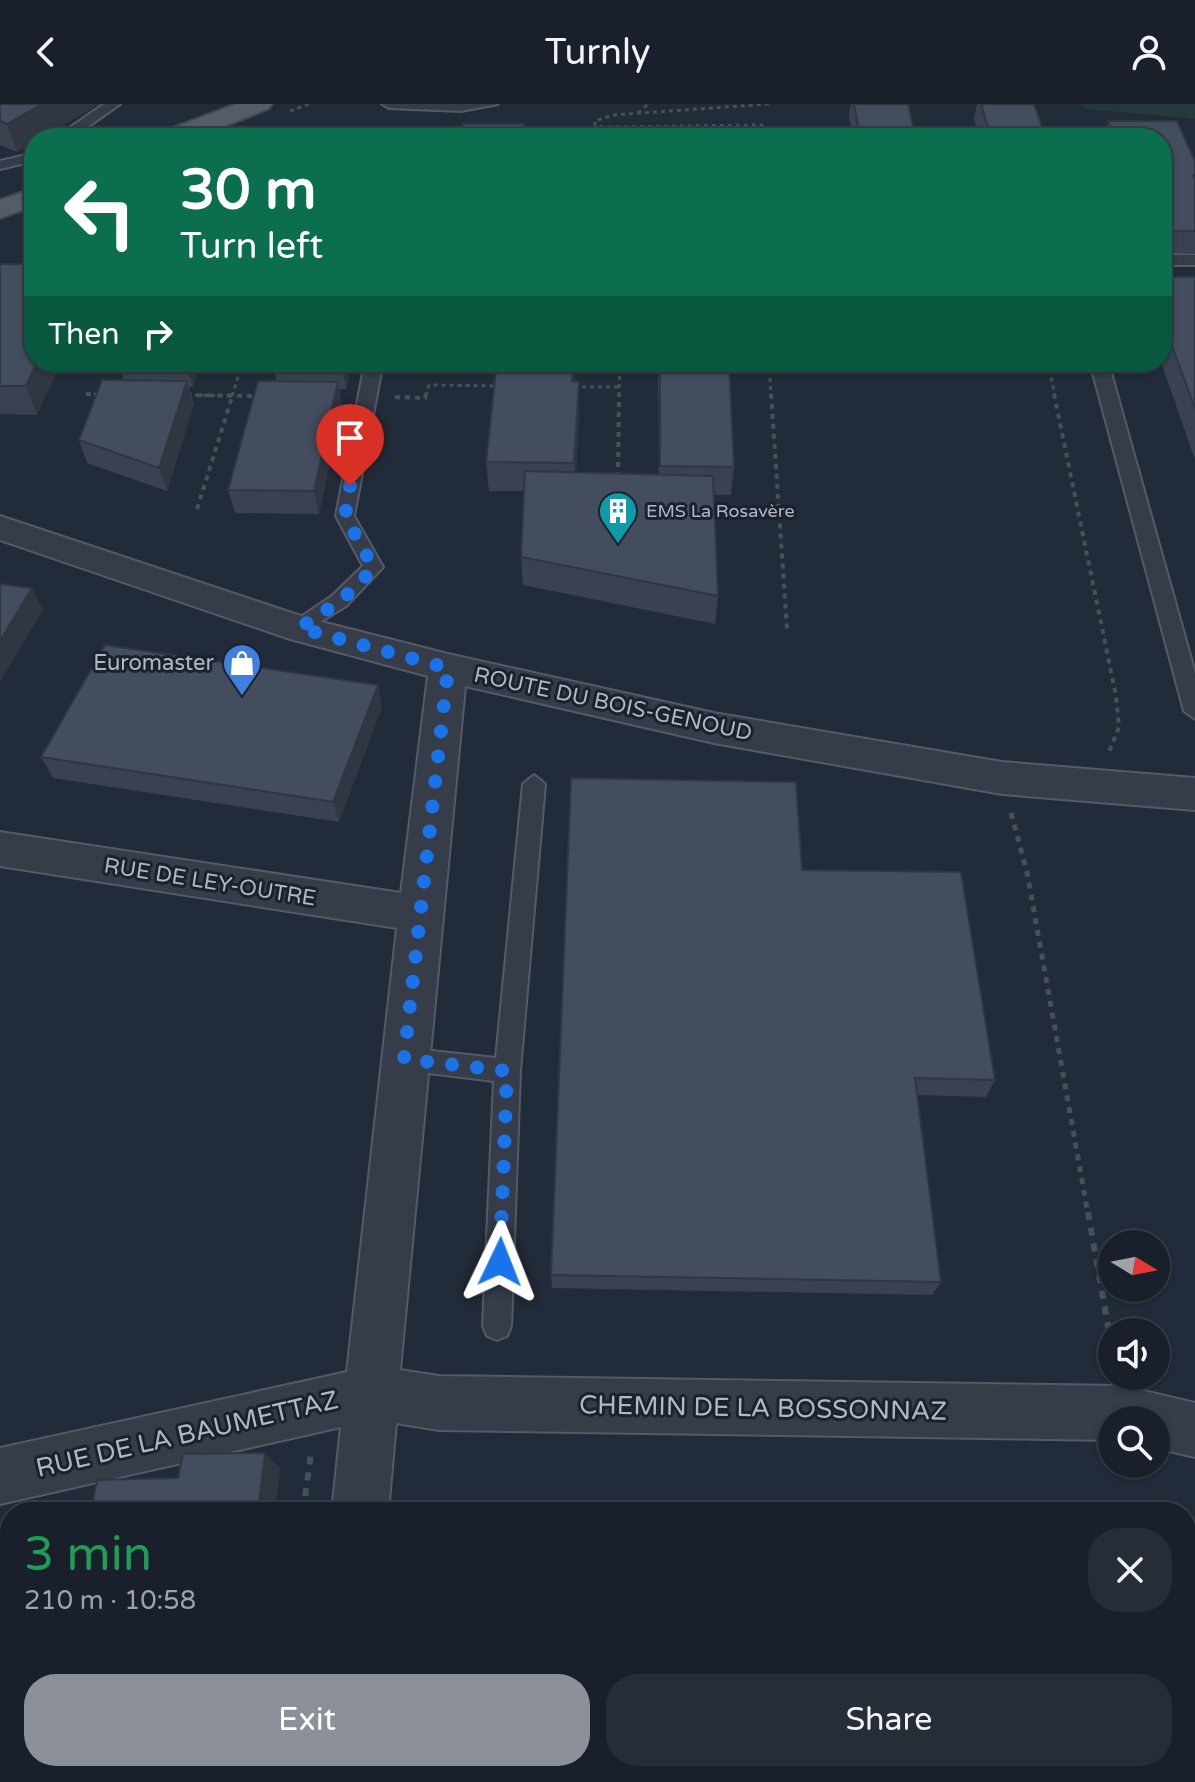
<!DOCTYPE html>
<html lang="en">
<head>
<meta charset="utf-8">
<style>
	:root { --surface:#1a202b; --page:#272d37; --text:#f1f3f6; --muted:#9fa3a9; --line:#383e47; --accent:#8c9099 }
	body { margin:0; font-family:"Varela Round",sans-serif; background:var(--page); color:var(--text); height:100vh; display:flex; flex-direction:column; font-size:30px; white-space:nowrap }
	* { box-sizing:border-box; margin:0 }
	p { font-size:26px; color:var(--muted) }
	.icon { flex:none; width:44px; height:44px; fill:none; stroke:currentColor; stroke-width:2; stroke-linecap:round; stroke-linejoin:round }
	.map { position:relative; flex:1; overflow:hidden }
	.details { position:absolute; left:0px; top:1398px; width:1196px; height:280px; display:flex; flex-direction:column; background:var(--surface); border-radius:32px 32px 0 0; box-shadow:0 2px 6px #0004,0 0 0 2px var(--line) }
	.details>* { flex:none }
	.guide { position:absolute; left:24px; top:24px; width:1148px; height:244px; border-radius:32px; box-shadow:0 2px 6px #0004,0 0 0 2px var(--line); background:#0b6e4f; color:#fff; overflow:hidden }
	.needle { width:52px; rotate:100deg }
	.controls { position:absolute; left:1098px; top:1126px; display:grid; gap:16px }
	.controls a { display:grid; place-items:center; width:72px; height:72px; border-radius:50%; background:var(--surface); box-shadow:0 2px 6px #0004,0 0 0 2px var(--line); font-size:40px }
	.pin { position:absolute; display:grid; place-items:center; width:68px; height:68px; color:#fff; margin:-82px -34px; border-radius:50% 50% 50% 0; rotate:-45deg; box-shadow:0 0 8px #0007 }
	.pin .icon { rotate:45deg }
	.me { position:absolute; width:88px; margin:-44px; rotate:2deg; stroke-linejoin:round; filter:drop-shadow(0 0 6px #0008) }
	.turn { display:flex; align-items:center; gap:28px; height:168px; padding:0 24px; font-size:36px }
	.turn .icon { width:104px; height:104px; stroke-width:2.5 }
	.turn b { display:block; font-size:56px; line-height:68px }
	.then { display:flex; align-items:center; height:76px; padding:0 24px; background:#0003; gap:16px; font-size:30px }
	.round { display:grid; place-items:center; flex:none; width:84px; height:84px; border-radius:32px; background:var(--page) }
	.headline { display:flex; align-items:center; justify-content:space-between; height:136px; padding:0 24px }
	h1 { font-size:48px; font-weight:600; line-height:60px; color:#1e9e55 }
	.button { display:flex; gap:16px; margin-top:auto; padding:16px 24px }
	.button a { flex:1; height:92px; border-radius:32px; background:var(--accent); color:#fff; font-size:32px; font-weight:600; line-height:92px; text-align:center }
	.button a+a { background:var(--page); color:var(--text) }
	header { display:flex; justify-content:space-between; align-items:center; height:104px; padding:0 24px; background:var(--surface); font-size:36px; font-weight:600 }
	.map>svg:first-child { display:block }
	.green { fill:#25383b }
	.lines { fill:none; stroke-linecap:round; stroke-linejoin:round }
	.lane-casing { stroke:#545a67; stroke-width:4 }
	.street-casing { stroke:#545a67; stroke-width:4 }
	.primary-casing { stroke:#3f4652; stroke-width:4 }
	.path-far3 { stroke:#425357; stroke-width:3; stroke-dasharray:4 4; stroke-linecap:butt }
	.path-far2 { stroke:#425357; stroke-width:4; stroke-dasharray:5 5; stroke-linecap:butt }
	.path-far1 { stroke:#425357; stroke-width:5; stroke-dasharray:6 6; stroke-linecap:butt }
	.path { stroke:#425357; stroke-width:6; stroke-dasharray:8 8; stroke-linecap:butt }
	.lane { fill:#363d49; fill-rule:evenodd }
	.street { fill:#363d49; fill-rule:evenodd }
	.primary { fill:#545c6a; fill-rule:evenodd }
	.wall { fill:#3a4251 }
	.shaded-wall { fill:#303642 }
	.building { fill:#444d5e; stroke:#303642; stroke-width:2 }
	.route { stroke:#1a73e8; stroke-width:14; stroke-dasharray:0 25.2 }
	.labels { text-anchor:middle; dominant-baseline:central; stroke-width:6; stroke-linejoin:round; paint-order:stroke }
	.far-poi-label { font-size:18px; fill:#b1b7c5; stroke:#1b222e; text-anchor:start }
	.poi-label { font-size:22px; fill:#b1b7c5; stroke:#1b222e; text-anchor:end }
	.street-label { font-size:22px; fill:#b1b7c5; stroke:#1b222e }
	.near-street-label { font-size:26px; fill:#b1b7c5; stroke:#1b222e }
</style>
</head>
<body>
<header><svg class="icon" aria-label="back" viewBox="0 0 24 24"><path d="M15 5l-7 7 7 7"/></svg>Turnly<svg class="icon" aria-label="person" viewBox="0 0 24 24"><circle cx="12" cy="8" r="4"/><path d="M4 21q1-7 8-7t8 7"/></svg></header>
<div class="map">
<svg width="1195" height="1678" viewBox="0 0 1195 1678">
	<rect width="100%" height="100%" fill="#222b39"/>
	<path class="green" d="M 1080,0 L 1195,0 L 1195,15 L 1087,5 Z"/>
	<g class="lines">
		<g class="lane-casing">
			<path id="lane" d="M 104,0 L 120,0 L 72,34 L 55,34 Z
				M 382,0 L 498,0 L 461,7 L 389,4 Z
				M 34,49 L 34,57 L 0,65 L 0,57 Z
				M 1162,151 L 1195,151 L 1195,161 L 1162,161 Z
				M 365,258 L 383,258 L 354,412 L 383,463 L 346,502 L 299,531 L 292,529 L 289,524 L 292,519 L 332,492 L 363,462 L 336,412 Z
				M 1090,258 L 1108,258 L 1195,569 L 1195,615 L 1184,607 Z
				M 534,671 L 545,680 L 520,967 L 511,1222 L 507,1232 L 497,1236 L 487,1232 L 483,1222 L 494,977 L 404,966 L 395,963 L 391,955 L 395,947 L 404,944 L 496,954 L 523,680 Z"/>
		</g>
		<g class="street-casing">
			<path id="street" d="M 0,412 L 310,515 L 448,550 L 714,609 L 1002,658 L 1195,674 L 1195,706 L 1002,690 L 714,639 L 465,582 L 400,1266 L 439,1272 L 1123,1282 L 1195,1299 L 1195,1353 L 1156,1344 L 1156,1316 L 1112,1316 L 1112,1336 L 439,1326 L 396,1319 L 388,1408 L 332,1408 L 341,1323 L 0,1400 L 0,1344 L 347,1268 L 397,824 L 0,762 L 0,728 L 401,789 L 428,572 L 290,535 L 0,436 Z
				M 299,1668 L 361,1668 L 359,1678 L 297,1678 Z"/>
		</g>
		<g class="primary-casing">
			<path id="primary" d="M 236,0 L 272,0 L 268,5 L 195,34 L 158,34 L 162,28 Z
				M 34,84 L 34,102 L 0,114 L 0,96 Z"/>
		</g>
		<path class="path-far3" d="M 290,7 L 309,0
			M 638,9 L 648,0
			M 603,25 L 623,34
			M 727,34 L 770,31 L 776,26 L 761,21 L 603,23 L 595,21 L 595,17 L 613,11 L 769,0
			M 769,258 L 771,292
			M 1048,258 L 1055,292
			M 574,283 L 619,283
			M 86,290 L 101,290
			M 187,291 L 233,292
			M 232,292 L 243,258
			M 426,292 L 429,281 L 500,282
			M 619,292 L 620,258"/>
		<path class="path-far2" d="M 86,290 L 101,290
			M 771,290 L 787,525
			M 1054,290 L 1116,592 L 1119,623 L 1109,648
			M 187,291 L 261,292
			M 395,293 L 425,294 L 426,290
			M 618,373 L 619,290
			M 197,405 L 233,290"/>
		<path class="path-far1" d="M 1011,709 L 1027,768 L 1088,1110"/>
		<path class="path" d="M 1088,1108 L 1112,1245
			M 303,1408 L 311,1349
			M 270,1678 L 271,1668"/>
		<use href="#lane" class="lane"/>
		<use href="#street" class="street"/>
		<use href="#primary" class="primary"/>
	</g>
	<path class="wall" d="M 0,0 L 99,0 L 41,34 L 34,34 L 34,38 L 17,48 L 0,41 Z
		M 851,0 L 908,0 L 916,34 L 853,34 L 849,12 Z
		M 977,0 L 1034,0 L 1046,34 L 979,34 L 974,14 Z
		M 1108,17 L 1177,17 L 1195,57 L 1195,150 L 1162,149 L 1162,34 L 1103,34 Z
		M 0,160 L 34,258 L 61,258 L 37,311 L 0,310 Z
		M 1162,173 L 1195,173 L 1195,356 L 1161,258 L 1162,258 Z
		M 201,258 L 193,283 L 189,283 L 194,300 L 167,387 L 87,359 L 79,336 L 124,277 L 118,259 Z
		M 352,258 L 346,285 L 339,285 L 342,301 L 319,410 L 235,409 L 228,386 L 277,278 L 273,262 Z
		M 497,258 L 576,258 L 574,277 L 579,278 L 579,306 L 576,368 L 659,370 L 658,258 L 729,258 L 734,363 L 731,391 L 714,391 L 718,492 L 715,520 L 523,481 L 521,453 L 524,387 L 489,387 L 486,358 Z
		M 378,581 L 382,603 L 339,718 L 53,674 L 41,653 Z
		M 802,766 L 995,976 L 986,993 L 917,991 L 941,1178 L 932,1191 L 552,1184 L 551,1171 Z"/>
	<path class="shaded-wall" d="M 42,0 L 99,0 L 41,34 L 34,34 L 34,38 L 17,48 L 7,20 Z
		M 37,258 L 61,258 L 37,311 L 26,282 Z
		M 187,258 L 201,258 L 193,283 L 186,260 Z
		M 343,258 L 352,258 L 346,285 L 342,262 Z
		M 574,258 L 576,258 L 573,306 L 572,277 Z
		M 187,277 L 194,300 L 167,387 L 159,364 Z
		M 338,278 L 342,301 L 319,410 L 314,387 Z
		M 579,278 L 579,306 L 575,388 L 574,359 Z
		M 32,484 L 43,506 L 0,578 L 0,537 Z
		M 378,581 L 382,603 L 339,718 L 333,698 Z
		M 265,1349 L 280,1364 L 275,1408 L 258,1408 Z
		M 204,1668 L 224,1668 L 223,1678 L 203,1678 Z"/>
	<path class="building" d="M 0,0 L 42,0 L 7,20 L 0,17 Z
		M 854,0 L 908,0 L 916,34 L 860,34 Z
		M 981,0 L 1034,0 L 1046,34 L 991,34 Z
		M 1108,17 L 1177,17 L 1195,57 L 1195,71 L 1193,71 L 1195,76 L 1195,127 L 1162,127 L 1162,34 L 1115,34 Z
		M 463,20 L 524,20 L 523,34 L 461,34 Z
		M 34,142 L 34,258 L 37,258 L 26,282 L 0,282 L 0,160 L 25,160 Z
		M 1162,173 L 1195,173 L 1195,305 L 1162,214 Z
		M 119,258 L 187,258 L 186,260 L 118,259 Z
		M 274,258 L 343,258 L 342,262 L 273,262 Z
		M 497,258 L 574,258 L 572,277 L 579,278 L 574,359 L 486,358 Z
		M 660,258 L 729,258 L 734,363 L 660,362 Z
		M 102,276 L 187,277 L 159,364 L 79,336 Z
		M 258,277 L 338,278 L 314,387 L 228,386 Z
		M 525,367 L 713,372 L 718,492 L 521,453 Z
		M 0,480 L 32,484 L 0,537 Z
		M 105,541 L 378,581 L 333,698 L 41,653 Z
		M 571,674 L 796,678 L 802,766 L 961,768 L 995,976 L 915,974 L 941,1178 L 551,1171 Z
		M 265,1349 L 258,1408 L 91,1408 L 97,1376 L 178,1374 L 183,1350 Z
		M 10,1622 L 10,1653 L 4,1653 Z
		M 87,1668 L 204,1668 L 203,1678 L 85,1678 Z"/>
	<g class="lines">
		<path class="route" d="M 350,382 L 345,412 L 373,463 C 354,490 327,506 299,524 L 448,564 L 404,955 L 507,967 L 500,1158"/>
	</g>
	<defs>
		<g id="building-pin" transform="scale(2)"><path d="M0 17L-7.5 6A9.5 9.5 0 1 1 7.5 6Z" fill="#0f9aa8" stroke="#1b222e"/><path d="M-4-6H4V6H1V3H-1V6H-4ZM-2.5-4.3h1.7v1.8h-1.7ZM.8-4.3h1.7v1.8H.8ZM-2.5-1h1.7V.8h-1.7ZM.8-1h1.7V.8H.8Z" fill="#fff"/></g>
		<g id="shop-pin" transform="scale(2)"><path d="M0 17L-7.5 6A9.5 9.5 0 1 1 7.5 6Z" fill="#3f7fe0" stroke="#1b222e"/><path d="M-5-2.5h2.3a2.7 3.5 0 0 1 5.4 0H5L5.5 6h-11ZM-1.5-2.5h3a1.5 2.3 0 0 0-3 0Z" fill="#fff"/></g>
	</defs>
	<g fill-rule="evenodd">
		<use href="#building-pin" x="618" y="407"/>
		<use href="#shop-pin" x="242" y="559"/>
	</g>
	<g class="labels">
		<g class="far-poi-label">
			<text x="646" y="407">EMS La Rosavère</text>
		</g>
		<g class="poi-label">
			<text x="214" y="559">Euromaster</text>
		</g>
		<g class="street-label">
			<text transform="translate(613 600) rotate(12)">ROUTE DU BOIS-GENOUD</text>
			<text transform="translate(210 778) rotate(9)">RUE DE LEY-OUTRE</text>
		</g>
		<g class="near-street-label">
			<text transform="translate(763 1304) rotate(1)">CHEMIN DE LA BOSSONNAZ</text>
			<text transform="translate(187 1330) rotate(-13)">RUE DE LA BAUMETTAZ</text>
		</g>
	</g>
</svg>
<div class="controls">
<a><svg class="needle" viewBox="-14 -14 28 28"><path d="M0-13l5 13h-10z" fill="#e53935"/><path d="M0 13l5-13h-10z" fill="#9fa3a9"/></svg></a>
<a><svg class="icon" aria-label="sound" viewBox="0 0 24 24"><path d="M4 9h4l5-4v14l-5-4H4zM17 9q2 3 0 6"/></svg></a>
<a><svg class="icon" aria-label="search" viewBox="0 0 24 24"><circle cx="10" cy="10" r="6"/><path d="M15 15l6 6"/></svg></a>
</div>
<div class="pin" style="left:350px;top:382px;background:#d93025"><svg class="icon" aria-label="arrive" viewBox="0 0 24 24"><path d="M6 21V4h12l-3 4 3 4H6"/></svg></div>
<svg class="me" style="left:500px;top:1158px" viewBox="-20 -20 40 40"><path d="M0-17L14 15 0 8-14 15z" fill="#1a73e8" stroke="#fff" stroke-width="4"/></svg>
<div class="guide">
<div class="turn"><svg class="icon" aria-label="left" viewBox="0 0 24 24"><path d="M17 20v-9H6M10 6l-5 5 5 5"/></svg><div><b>30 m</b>Turn left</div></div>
<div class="then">Then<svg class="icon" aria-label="right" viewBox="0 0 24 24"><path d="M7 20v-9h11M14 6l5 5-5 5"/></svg></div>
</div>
<section class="details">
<div class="headline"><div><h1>3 min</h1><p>210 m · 10:58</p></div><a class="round"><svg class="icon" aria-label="close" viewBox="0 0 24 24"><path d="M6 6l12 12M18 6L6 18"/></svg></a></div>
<div class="button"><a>Exit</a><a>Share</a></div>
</section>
</div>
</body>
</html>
